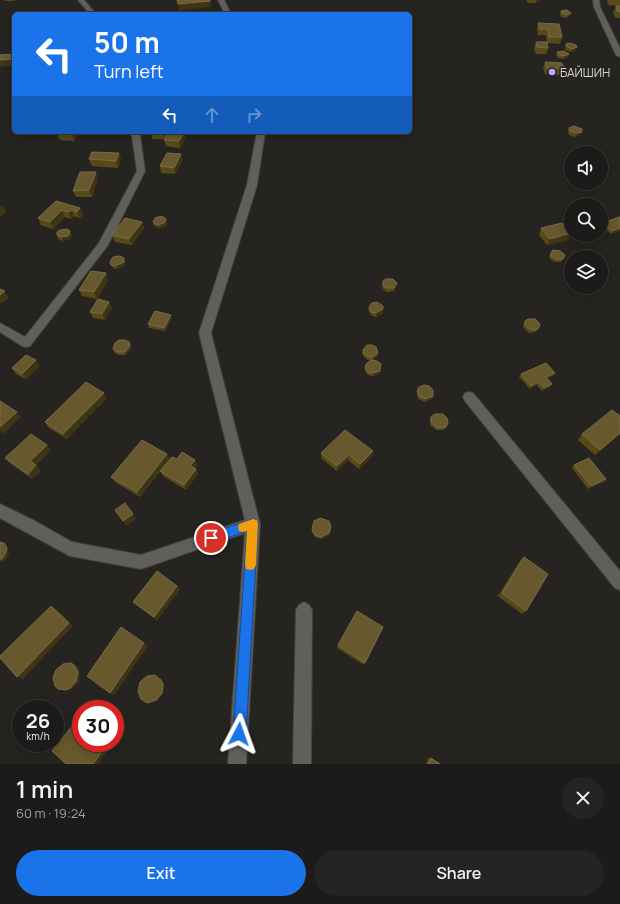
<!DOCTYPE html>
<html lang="en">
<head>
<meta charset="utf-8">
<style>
	:root { --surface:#1c1b19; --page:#252422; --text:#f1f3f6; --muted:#a0a1a2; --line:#3a3938; --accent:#1a73e8 }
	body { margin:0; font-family:Manrope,sans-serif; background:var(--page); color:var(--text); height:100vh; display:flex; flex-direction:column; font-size:15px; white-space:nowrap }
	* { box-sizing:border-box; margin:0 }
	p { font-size:13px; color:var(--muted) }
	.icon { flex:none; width:22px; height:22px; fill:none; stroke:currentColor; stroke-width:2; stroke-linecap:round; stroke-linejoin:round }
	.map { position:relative; height:764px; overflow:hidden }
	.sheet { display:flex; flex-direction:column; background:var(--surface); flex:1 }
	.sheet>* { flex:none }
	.banner { position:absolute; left:12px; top:12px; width:400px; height:122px; border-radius:6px; box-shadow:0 2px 10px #0003,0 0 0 1px var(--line); background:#1a73e8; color:#fff; overflow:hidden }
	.controls { position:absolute; left:564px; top:146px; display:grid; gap:8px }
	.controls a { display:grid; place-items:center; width:44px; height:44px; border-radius:50%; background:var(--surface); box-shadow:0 2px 10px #0003,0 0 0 1px var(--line); font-size:20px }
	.speed { position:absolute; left:12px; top:700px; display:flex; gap:8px; font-size:20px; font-weight:700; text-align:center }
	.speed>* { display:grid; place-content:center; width:52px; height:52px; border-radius:50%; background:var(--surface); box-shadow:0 2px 10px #0003,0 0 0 1px var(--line); line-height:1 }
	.speed small { font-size:10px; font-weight:400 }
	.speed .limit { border:6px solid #d22; background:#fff; color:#111 }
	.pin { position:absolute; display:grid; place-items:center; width:34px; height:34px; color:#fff; margin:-17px; border:2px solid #fff; border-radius:50%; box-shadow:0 1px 4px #0007 }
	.me { position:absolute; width:44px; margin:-22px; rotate:4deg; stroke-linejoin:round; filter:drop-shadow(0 0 3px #0008) }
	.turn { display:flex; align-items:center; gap:14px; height:84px; padding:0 16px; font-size:18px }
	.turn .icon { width:52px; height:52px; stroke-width:2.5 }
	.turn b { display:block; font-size:28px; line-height:34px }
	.lanes { display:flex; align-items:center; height:38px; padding:0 16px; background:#0003; justify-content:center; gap:20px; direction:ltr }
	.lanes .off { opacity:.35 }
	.round { display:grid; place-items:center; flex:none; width:42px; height:42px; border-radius:21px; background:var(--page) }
	.summary { display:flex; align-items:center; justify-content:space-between; height:68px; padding:0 16px }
	h1 { font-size:24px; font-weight:600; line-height:30px }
	.primary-button { display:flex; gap:8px; margin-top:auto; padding:8px 16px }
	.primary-button a { flex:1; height:46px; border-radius:24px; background:var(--accent); color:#fff; font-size:16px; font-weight:600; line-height:46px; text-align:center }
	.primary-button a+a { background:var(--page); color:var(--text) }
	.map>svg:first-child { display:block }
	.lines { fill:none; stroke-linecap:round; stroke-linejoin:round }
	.street-casing { stroke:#43423f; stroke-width:2 }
	.street { fill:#605f5b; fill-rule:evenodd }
	.wall { fill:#594919 }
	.shaded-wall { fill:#3f3414 }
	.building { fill:#67582d; stroke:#786c47 }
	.route { fill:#1a73e8; stroke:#114b97 }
	.slow { fill:#f59e0b }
	.poi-dot { fill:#b9abf7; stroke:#262421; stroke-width:1.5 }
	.labels { text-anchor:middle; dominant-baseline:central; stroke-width:3; stroke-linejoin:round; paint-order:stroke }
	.far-poi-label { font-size:12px; fill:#d7d6d4; stroke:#262421; text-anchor:start }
</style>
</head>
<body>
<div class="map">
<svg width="620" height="764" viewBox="0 0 620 764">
	<rect width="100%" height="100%" fill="#262421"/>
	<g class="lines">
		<g class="street-casing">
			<path id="street" d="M 78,0 L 84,0 L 96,14 L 90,14 Z
				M 218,0 L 224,0 L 231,14 L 225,14 Z
				M 593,0 L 599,0 L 600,7 L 620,48 L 620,57 L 616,55 L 594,7 Z
				M 128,132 L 137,132 L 140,135 L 145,171 L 108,245 L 30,346 L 26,347 L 22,346 L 0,332 L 0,323 L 25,337 L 99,243 L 137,171 L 132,136 Z
				M 257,132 L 265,132 L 257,185 L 211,333 L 260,524 L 246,764 L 228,764 L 245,533 L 141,569 L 70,556 L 0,518 L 0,504 L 35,521 L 72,542 L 141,555 L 245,520 L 199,333 L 247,185 Z
				M 469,392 L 473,393 L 620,571 L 620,590 L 615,588 L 465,401 L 463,397 L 465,393 Z
				M 304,602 L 309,605 L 312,610 L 311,764 L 293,764 L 296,610 L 299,605 Z"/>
		</g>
		<use href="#street" class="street"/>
	</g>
	<path class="wall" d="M 5,0 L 16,0 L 14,1 L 5,1 Z
		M 526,0 L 540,0 L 539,1 L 535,3 L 528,3 Z
		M 607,0 L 620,0 L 620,6 L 608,5 Z
		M 616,6 L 620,6 L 620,18 L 615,18 L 613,12 Z
		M 561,11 L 571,13 L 570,16 L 566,18 L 561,17 L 560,14 Z
		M 538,23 L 562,37 L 560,44 L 547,43 L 546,35 L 538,35 L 537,29 Z
		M 536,42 L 548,48 L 546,54 L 536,54 L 534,48 Z
		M 566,44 L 577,47 L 576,50 L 571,52 L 565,50 Z
		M 557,52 L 568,57 L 563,59 L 558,58 L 556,55 Z
		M 545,62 L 564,68 L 562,75 L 545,74 L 543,69 Z
		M 569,128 L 580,135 L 575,137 L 569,135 L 568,131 Z
		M 58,132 L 78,132 L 74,141 L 60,140 L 57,134 Z
		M 151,132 L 167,132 L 164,139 L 186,137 L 180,148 L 166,146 L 164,139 L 152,139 Z
		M 181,154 L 182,161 L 175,174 L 161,173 L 160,166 Z
		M 89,159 L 121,159 L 118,168 L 92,166 Z
		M 98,178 L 92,197 L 76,197 L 73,191 Z
		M 56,201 L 80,208 L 83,215 L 80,218 L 74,216 L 71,219 L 65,217 L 53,229 L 41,225 L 38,218 Z
		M 620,217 L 620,231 L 611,234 L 601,226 L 603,223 Z
		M 166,219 L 167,223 L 165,227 L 159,228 L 153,225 L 153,222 Z
		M 142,222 L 144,228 L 132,245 L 115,242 L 112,235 Z
		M 541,228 L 571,233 L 571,234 L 568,240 L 547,245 L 539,235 Z
		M 57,235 L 72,235 L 70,239 L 63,241 L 58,239 Z
		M 551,253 L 565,255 L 561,262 L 555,262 L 550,259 L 549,256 Z
		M 125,261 L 125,266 L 116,269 L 113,268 L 110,262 Z
		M 108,280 L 97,299 L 82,296 L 79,290 Z
		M 383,281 L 396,287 L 394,291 L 387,292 L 382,288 Z
		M 109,302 L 112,308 L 105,320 L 93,318 L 90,312 Z
		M 369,307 L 383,309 L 383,313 L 376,317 L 371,315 L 368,310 Z
		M 172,318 L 165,331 L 149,328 L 148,324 Z
		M 525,321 L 540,324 L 536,332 L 529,333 L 524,328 L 523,325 Z
		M 130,345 L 131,349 L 126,355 L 118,355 L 114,352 L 113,349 Z
		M 363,350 L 378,356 L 373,360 L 368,360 L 364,357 L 362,353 Z
		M 366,364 L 379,374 L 373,376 L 368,375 L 365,371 Z
		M 40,366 L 26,379 L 16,374 L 12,368 Z
		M 521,374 L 554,376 L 547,379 L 550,387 L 542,391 L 537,385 L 530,389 L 519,377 Z
		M 417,391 L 433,396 L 432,399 L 425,402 L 418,399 L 417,394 Z
		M 107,398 L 67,439 L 49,428 L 45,422 Z
		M 620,416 L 620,434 L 595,455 L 578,440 L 582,434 Z
		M 431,417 L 447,426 L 444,430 L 436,430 L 430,425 L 430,420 Z
		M 47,445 L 51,450 L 36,465 L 41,471 L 32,479 L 10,463 L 5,458 Z
		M 321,453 L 372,456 L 359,469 L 348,460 L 337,471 L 321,458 Z
		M 170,459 L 140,497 L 115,482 L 111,477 Z
		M 177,459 L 195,460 L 197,465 L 194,468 L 196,469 L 198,474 L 186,490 L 163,476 L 160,471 Z
		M 574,465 L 606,479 L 604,482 L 588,489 L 572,468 Z
		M 312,529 L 331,530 L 329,535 L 321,539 L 315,537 L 312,532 Z
		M 524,557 L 526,611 L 522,614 L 498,596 L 520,561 Z
		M 180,589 L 157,620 L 133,602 Z
		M 383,627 L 364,665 L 337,648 L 338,645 Z
		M 428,758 L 431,758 L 440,764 L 426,764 Z"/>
	<path class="shaded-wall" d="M 536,0 L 540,0 L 539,1 L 535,3 Z
		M 210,1 L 211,7 L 179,11 L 178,4 Z
		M 571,13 L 570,16 L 566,18 L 567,15 Z
		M 577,47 L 576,50 L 571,52 L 572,49 Z
		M 569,54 L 568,57 L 563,59 L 564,56 Z
		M 14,59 L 14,65 L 0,67 L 0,60 Z
		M 72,132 L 78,132 L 74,141 L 71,134 Z
		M 163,132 L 167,132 L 164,139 L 163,133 Z
		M 184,132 L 185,132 L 186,137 L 180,148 L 179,141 Z
		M 582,132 L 580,135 L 575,137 L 577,133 Z
		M 119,153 L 121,159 L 118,168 L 116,161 Z
		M 181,154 L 182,161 L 175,174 L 174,168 Z
		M 96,172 L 98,178 L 92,197 L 89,190 Z
		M 3,205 L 6,212 L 0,217 L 0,207 Z
		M 80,208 L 83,215 L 80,218 L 77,212 Z
		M 62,210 L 65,217 L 53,229 L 50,222 Z
		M 72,210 L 74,216 L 71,219 L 68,212 Z
		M 166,219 L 167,223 L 165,227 L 159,228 L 158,225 Z
		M 142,222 L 144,228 L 132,245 L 129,239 Z
		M 620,228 L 620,231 L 611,234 L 612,231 Z
		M 70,231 L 72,235 L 70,239 L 63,241 L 61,237 Z
		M 571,233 L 568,240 L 547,245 L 550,239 Z
		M 124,258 L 125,261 L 125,266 L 116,269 L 115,266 Z
		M 106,273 L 108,280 L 97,299 L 94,292 Z
		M 397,283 L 396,287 L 394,291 L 394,288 Z
		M 5,291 L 9,298 L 0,304 L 0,295 Z
		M 109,302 L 112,308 L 105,320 L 102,314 Z
		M 383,309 L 383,313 L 376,317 L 376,313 Z
		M 171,315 L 172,318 L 165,331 L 164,328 Z
		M 129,342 L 131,349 L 126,355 L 125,352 Z
		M 378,353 L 378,356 L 373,360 L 373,357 Z
		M 36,360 L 40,366 L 26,379 L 22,374 Z
		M 380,371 L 379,374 L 373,376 L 373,373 Z
		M 555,373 L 554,376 L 544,380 L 546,377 Z
		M 539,382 L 537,385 L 530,389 L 531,386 Z
		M 552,384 L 550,387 L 542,391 L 544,388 Z
		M 104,393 L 107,398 L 67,439 L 63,434 Z
		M 433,396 L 432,399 L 425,402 L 426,399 Z
		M 17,412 L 21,417 L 3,434 L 0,431 L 0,427 Z
		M 620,433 L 620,434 L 595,455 L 600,450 Z
		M 47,445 L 51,450 L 35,466 L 30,461 Z
		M 373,451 L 372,456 L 359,469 L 360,464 Z
		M 167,454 L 170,459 L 140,497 L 137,492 Z
		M 349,455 L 348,460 L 337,471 L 337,466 Z
		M 195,460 L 197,465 L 192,471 L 190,466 Z
		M 36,465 L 41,471 L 32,479 L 28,474 Z
		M 196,469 L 198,474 L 186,490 L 184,485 Z
		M 606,479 L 604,482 L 588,489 L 591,486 Z
		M 133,514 L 136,519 L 126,526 L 123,521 Z
		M 331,527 L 329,535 L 321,539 L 321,537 Z
		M 4,543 L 6,545 L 9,551 L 9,554 L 5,561 L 0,562 L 0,559 Z
		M 177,586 L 180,589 L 157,620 L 154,617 Z
		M 51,606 L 56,609 L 73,626 L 23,679 L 17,677 Z
		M 144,643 L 148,646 L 114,695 L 110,693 Z
		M 74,665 L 77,666 L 80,673 L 79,682 L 72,689 L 68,690 L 66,690 Z
		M 155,675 L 162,681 L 164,685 L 163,694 L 157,701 L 149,703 L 147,703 Z
		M 115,731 L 119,735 L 115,740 Z
		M 108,743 L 113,743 L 98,764 L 93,764 Z"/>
	<path class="building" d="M 177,0 L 210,0 L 210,1 L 178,4 Z
		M 616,6 L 620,6 L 620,12 L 617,11 Z
		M 567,10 L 571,13 L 567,15 L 562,13 L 561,11 Z
		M 538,23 L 559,24 L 562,37 L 549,37 L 548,29 L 540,29 Z
		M 536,42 L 547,42 L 548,48 L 537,47 Z
		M 570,43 L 576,45 L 577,47 L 572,49 L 566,46 L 566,44 Z
		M 564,51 L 569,54 L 564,56 L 559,55 L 557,52 Z
		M 14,54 L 14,59 L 0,60 L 0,55 Z
		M 545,62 L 562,63 L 564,68 L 547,68 Z
		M 574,126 L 582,129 L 582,132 L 577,133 L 570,131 L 569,128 Z
		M 58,132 L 72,132 L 71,134 L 57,134 Z
		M 151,132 L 163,132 L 163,133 Z
		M 168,132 L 184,132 L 179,141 L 164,140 Z
		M 92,152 L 119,153 L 116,161 L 89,159 Z
		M 167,153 L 181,154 L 174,168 L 160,166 Z
		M 80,172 L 96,172 L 89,190 L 73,191 Z
		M 56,201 L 80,208 L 77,212 L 72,210 L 68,212 L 62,210 L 50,222 L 38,218 Z
		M 162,216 L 166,219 L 164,223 L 158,225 L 153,222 L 155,218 Z
		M 619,217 L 620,217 L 620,228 L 612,231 L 603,223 Z
		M 125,218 L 142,222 L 129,239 L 112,235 Z
		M 562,223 L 571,233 L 550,239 L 541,228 Z
		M 68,229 L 70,231 L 68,236 L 61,237 L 57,235 L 57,232 L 60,230 Z
		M 553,250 L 560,251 L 565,255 L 563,259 L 557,259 L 551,256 L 551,253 Z
		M 120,256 L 124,258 L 124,262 L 115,266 L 111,265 L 110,262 L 113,257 Z
		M 91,271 L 106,273 L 94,292 L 79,290 Z
		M 386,279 L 393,279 L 397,283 L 394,288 L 387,288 L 383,285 L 383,281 Z
		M 0,289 L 5,291 L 0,295 Z
		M 98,299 L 109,302 L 102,314 L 90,312 Z
		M 377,302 L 383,306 L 383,309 L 376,313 L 371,312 L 369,307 L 372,303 Z
		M 155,311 L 171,315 L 164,328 L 148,324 Z
		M 528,319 L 535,319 L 540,324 L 538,329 L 531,330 L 525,325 L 525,321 Z
		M 119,340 L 125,340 L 129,342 L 130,346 L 125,352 L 117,352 L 113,349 L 115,343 Z
		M 367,345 L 372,345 L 376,347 L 378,353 L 373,357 L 368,357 L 364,354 L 363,350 Z
		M 26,355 L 36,360 L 22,374 L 12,368 Z
		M 371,360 L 377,361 L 381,364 L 380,371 L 373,373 L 368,372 L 365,368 L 366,364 Z
		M 546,363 L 555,373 L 546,377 L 552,384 L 544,388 L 539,382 L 531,386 L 521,374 Z
		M 86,382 L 104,393 L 63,434 L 45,422 Z
		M 424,385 L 429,386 L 433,390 L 433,396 L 426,399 L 419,396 L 417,391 L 419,387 Z
		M 0,401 L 17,412 L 0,427 Z
		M 612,410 L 620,416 L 620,433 L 600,450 L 582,434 Z
		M 435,414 L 443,414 L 447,418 L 448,423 L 446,427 L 437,428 L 431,422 L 431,417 Z
		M 345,430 L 373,451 L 360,464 L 349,455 L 337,466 L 321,453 Z
		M 31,434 L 47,445 L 30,461 L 36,465 L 28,474 L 5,458 Z
		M 142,440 L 167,454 L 137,492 L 111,477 Z
		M 182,452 L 195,460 L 190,466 L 196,469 L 184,485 L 160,471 L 172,457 L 177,459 Z
		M 589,458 L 606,479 L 591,486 L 574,465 Z
		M 125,503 L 133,514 L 123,521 L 115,510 Z
		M 320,518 L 329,521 L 331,527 L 329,533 L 321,537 L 315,535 L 312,529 L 314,521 Z
		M 0,542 L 4,543 L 7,548 L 6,552 L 2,559 L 0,559 Z
		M 524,557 L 548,574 L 526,611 L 502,593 Z
		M 157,571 L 177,586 L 154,617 L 133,602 Z
		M 51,606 L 69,623 L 17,677 L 0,658 L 0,656 Z
		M 357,611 L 383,627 L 365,663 L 338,645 Z
		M 121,627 L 144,643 L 110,693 L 87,676 Z
		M 71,663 L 74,665 L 78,672 L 76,681 L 70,688 L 66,690 L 58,689 L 55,686 L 53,678 L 56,670 L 63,664 Z
		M 155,675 L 161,680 L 163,684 L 162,693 L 156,700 L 147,703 L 141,699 L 138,691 L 140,682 L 147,676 Z
		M 81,715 L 81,743 L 108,743 L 93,764 L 66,764 L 52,751 Z
		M 431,758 L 440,764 L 428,764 Z"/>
	<path class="route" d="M 253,519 L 257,520 L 258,524 L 246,734 L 244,739 L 239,741 L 235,739 L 233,734 L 247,531 L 211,544 L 207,542 L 205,538 L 207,534 Z"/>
	<path class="slow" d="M 253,519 L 257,520 L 258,524 L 256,565 L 254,569 L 250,570 L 246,569 L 245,565 L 247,531 L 243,532 L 239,531 L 238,527 L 239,524 Z"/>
	<circle class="poi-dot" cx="552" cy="72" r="4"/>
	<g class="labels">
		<g class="far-poi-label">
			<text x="560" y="72">БАЙШИН</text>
		</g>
	</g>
</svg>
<div class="controls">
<a><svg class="icon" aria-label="sound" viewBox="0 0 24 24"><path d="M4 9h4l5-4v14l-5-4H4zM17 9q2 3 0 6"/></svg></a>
<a><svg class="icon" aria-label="search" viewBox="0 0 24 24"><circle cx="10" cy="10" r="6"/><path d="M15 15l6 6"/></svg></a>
<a><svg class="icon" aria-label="layers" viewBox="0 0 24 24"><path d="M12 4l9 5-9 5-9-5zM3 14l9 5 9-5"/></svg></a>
</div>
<div class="speed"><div>26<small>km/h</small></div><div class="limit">30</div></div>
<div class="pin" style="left:211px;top:538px;background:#d93025"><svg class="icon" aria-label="arrive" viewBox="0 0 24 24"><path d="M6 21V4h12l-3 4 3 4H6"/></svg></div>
<svg class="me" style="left:239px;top:734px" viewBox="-20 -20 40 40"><path d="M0-17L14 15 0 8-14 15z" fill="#1a73e8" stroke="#fff" stroke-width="4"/></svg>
<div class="banner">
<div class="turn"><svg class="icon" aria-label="left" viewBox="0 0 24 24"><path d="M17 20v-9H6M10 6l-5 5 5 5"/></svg><div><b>50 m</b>Turn left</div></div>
<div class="lanes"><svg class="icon" aria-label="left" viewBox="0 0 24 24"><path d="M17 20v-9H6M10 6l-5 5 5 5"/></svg><svg class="icon off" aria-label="ahead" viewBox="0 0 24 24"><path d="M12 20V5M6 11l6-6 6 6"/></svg><svg class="icon off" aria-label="right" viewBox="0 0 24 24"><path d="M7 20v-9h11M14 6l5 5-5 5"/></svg></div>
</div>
</div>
<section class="sheet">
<div class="summary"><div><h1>1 min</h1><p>60 m · 19:24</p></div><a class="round"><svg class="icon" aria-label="close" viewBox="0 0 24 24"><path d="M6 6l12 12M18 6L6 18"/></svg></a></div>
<div class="primary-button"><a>Exit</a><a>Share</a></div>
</section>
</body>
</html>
